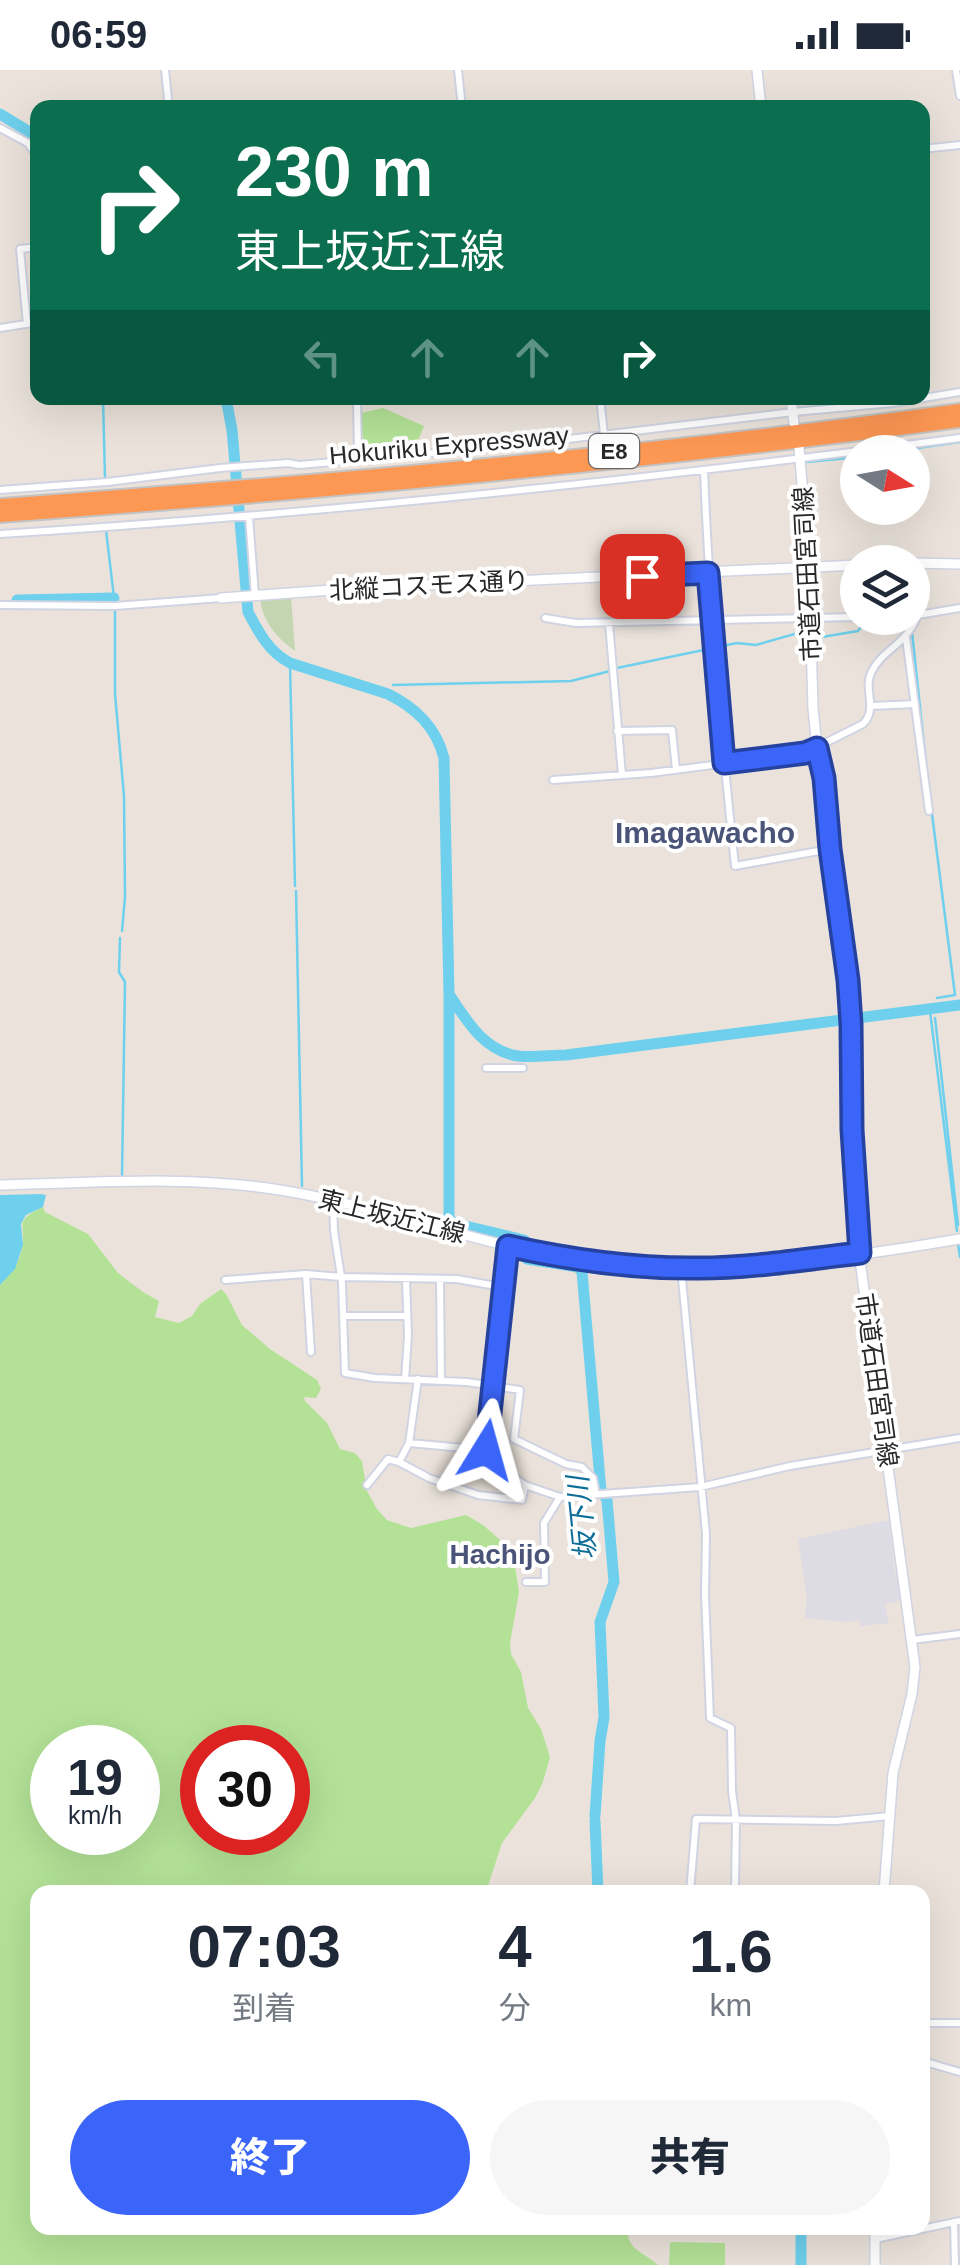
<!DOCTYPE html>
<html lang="ja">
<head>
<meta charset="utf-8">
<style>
	:root { --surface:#fff; --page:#f6f6f7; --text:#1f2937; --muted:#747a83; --accent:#3b65f8 }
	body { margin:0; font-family:Helvetica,"Noto Sans JP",sans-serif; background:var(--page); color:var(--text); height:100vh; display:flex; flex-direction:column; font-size:38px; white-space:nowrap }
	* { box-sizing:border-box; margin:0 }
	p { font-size:32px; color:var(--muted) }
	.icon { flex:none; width:55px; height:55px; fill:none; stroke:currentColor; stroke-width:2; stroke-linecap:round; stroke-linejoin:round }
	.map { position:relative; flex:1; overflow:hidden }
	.sheet { position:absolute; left:30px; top:1815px; width:900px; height:350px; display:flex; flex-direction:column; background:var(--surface); border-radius:20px; box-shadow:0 10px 40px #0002 }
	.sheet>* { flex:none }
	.top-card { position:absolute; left:30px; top:30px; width:900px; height:305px; border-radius:20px; box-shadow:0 10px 40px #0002; background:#0b6e4f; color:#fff; overflow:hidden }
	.needle { width:65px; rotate:101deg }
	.fabs { position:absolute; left:840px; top:365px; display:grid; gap:20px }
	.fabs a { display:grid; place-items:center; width:90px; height:90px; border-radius:50%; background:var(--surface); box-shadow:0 10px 40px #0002; font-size:50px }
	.speed { position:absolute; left:30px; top:1655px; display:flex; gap:20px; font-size:50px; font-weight:700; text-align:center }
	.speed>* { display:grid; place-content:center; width:130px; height:130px; border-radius:50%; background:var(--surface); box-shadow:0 10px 40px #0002; line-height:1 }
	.speed small { font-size:25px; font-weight:400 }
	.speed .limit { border:15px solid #d22; background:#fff; color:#111 }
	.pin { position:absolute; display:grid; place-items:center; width:85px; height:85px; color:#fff; margin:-42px; border-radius:20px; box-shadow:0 5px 15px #0006 }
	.me { position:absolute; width:110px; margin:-55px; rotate:8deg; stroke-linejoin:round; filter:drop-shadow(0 0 8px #0008) }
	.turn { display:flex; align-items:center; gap:35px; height:210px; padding:0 40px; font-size:45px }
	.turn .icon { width:130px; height:130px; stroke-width:2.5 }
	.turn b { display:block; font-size:70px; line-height:85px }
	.lanes { display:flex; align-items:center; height:95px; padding:0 40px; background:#0003; justify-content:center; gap:50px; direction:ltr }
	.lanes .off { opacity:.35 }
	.eta { display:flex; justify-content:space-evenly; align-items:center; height:170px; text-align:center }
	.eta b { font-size:60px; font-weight:800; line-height:70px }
	.button { display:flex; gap:20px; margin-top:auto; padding:20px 40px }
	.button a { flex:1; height:115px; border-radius:60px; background:var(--accent); color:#fff; font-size:40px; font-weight:800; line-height:115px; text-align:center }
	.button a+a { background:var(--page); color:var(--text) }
	.status { display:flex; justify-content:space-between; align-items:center; height:70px; padding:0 50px; background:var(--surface); direction:ltr }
	.status svg { height:28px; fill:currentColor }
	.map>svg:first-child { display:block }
	.industrial { fill:#dddbe3 }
	.green { fill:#b3e297; fill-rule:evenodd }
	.cemetery { fill:#c4d5b2 }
	.water { fill:#6ed0ed }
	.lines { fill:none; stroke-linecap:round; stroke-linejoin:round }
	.stream { stroke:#6ed0ed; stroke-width:2.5 }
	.river { stroke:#6ed0ed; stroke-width:11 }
	.minor-tunnel { stroke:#c4beb7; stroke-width:6; stroke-dasharray:6 3; stroke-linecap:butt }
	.minor-casing { stroke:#d0d4e2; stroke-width:10 }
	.tertiary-casing { stroke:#d0d4e2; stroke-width:12 }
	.secondary-casing { stroke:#d0d4e2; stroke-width:12 }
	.motorway-casing { stroke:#c3c3c3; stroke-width:16 }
	.minor { stroke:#fff; stroke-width:6 }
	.tertiary { stroke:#fff; stroke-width:9 }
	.secondary { stroke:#fff; stroke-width:9 }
	.motorway { stroke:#fc9754; stroke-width:12 }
	.route-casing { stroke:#2642a1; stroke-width:25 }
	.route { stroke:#3b65f8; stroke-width:18 }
	.labels { text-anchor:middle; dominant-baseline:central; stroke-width:8; stroke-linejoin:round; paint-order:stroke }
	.shield { fill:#fff; stroke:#696969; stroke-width:2.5 }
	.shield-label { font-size:22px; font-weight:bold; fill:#292929 }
	.street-label { font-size:25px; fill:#292929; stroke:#fff }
	.water-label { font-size:28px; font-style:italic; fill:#0e6e98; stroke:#fff }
	.neighbourhood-label { font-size:28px; font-weight:bold; fill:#4a5479; stroke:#fff }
	.quarter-label { font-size:30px; font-weight:bold; fill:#4a5479; stroke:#fff }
</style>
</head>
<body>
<div class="status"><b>06:59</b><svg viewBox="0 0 49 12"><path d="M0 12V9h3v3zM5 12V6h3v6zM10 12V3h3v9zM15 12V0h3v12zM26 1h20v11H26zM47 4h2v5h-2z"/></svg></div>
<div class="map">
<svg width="960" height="2195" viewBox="0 0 960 2195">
	<rect width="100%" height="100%" fill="#ebe3db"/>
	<path class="industrial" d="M 889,1450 L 895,1503 L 899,1504 L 902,1530 L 885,1534 L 889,1553 L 860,1556 L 859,1550 L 847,1552 L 805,1548 L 807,1528 L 798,1469 Z"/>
	<path class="green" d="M 383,338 L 424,356 L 413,382 L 364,386 L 361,343 Z
		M 43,1137 L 45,1142 L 88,1164 L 118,1203 L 143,1222 L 159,1231 L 155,1247 L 179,1253 L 192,1246 L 200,1234 L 221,1219 L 226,1224 L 242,1255 L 270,1279 L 317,1310 L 321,1319 L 316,1328 L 304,1327 L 305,1331 L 327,1353 L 340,1379 L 355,1383 L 362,1391 L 367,1421 L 377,1439 L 387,1450 L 411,1458 L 466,1445 L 483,1455 L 506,1475 L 514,1490 L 519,1522 L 510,1573 L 511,1584 L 521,1602 L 528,1638 L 541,1659 L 550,1687 L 543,1712 L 535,1728 L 502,1773 L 486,1822 L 38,1822 L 38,2158 L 628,2158 C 625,2179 645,2183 658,2195 L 0,2195 L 0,1215 C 11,1203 19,1194 22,1178 C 26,1151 13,1152 43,1137 ZM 52,1678 L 138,1678 L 138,1762 L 52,1762 ZM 202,1678 L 288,1678 L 288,1762 L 202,1762 Z
		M 672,2172 L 725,2173 L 725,2195 L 669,2195 L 670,2173 Z"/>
	<path class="cemetery" d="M 291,527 L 295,581 C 277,568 263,552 260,529 Z"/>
	<path class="water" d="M 41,1124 L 46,1125 L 43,1137 L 26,1145 L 21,1154 L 23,1175 L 15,1199 L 0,1215 L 0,1125 Z"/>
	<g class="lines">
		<path class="stream" d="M 103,328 L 105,409
			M 890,382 L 960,372
			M 807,392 L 858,387
			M 106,460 L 115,536 L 115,624 L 124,726 L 125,827 L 122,861
			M 912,562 L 928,713
			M 290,593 L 295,816
			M 617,598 L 737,573 L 756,575 L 805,561 L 822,567 L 858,561 C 866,547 889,550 904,549 L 908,549 L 911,554
			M 393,615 L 571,611 L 610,601
			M 388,624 L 389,622
			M 932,744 L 955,925 L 937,928
			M 296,821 L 302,1116
			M 120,868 L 119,902 L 125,912 L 122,1107
			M 930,941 L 957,1161
			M 935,948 L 958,1155
			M 958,1174 L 960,1187"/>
		<path class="river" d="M 0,44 L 28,61 L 38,74
			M 226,328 L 232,360 L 248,542 C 259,563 269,582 290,593 L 388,624
			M 17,530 L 114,528
			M 388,624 C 416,638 436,657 444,688 L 449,924 L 449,1148 L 453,1153 L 524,1170 L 526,1172
			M 449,924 C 466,950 484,981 518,986 C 533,988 551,985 566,985 L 960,935
			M 526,1186 L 527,1189 L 578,1197 L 582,1202 L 601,1421 L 607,1430 L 614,1512 L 600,1552 L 604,1647 L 600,1671 L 595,1746
			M 595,1751 L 598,1822
			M 801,2195 L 801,2158"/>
		<path class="minor-tunnel" d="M 894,341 L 899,368"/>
		<g class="minor-casing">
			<path id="minor" d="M 165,0 L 169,38
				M 458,0 L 462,38
				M 956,0 L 960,26
				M 0,58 L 28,73 L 38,88
				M 922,79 L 960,75
				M 27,254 L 20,179 L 38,177
				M 0,258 L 38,252
				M 357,328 L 358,389
				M 600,328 L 604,364
				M 704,400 C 709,533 721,664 735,796 L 830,779
				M 0,420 L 107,412 L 220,398 L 288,393 L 299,395 L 501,377 L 793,342 L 893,333 L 960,322
				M 249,446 L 255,526
				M 0,464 C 321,444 641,410 960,368
				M 0,535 L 115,536 L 221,528
				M 912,546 L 960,538
				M 545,548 L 576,553 L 858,547
				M 609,553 L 622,705
				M 906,568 L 929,741
				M 871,636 L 915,634
				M 617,661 L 672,660 L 676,700
				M 553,710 L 651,703 L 805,683 L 863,654 C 879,638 862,619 872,601 C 883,579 906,575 918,545
				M 486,998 L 523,998
				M 333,1132 L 334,1161 L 342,1213 L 345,1303 L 375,1308 L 467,1312 L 520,1320 L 514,1369 L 566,1394 L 582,1397 L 593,1408 L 596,1424
				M 508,1176 L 486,1392 L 495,1400 L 516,1409 L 525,1415 L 560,1427 L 700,1417 L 790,1396 L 960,1368
				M 681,1198 L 706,1464 L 705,1524 L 710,1648 L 731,1658 L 732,1721 L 736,1750 L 735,1822
				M 306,1204 L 311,1282
				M 440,1209 L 441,1310
				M 225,1210 L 306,1204 L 341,1207 L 457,1209 L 502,1217
				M 344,1246 L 407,1246
				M 405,1309 L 408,1266 L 406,1208
				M 409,1373 L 486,1380
				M 399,1392 L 409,1373 L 418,1309
				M 367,1415 L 388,1389 L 399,1392 L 429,1408 L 478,1425 L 522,1430 L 525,1415
				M 526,1512 L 545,1512 L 544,1453 L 560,1427
				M 912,1570 L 960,1564
				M 690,1822 L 696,1749 L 836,1751 L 890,1746
				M 922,1953 L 960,1953
				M 922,1991 L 960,2002
				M 954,2152 L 955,2195
				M 875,2169 L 960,2151"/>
		</g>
		<g class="tertiary-casing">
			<path id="tertiary" d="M 757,0 L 761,38
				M 791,328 L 794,353
				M 799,377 L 809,498 L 813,638 L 817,678 L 824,709 L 830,779 L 851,941 L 852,1060 L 859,1183 L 915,1597 L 912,1624 L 893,1703 L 884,1822
				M 912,493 L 960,494
				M 221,528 L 360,518 L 858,495
				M 875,2195 L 875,2158"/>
		</g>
		<g class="secondary-casing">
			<path id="secondary" d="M 0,1115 C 93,1113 188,1105 280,1120 C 390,1138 495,1181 605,1194 C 719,1207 848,1188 960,1169"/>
		</g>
		<g class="motorway-casing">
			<path id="motorway" d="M 0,435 C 321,412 641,384 960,340
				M 0,446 C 321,423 641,394 960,351"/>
		</g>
		<use href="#minor" class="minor"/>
		<use href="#tertiary" class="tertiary"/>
		<use href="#secondary" class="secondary"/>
		<use href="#motorway" class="motorway"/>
	</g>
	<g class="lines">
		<g class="route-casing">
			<path id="route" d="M 486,1380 L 508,1176 C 571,1190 634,1199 699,1198 C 753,1198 806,1189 860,1183 L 852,1060 L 851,954 L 848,910 L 830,779 L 824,708 L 817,678 L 805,683 L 724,693 L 708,503 L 642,506"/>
		</g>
		<use href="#route" class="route"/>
	</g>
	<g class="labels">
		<rect class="shield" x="589" y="364" width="50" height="34" rx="8"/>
		<g class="shield-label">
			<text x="614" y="381">E8</text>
		</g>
		<g class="street-label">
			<text transform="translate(449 375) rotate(-5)">Hokuriku Expressway</text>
			<text transform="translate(807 504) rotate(-93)">市道石田宮司線</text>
			<text transform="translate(429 515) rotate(-3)">北縦コスモス通り</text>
			<text transform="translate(392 1146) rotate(14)">東上坂近江線</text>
			<text transform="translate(877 1310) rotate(82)">市道石田宮司線</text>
		</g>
		<g class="water-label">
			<text transform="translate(582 1448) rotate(-96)">坂下川</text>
		</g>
		<g class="neighbourhood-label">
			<text x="500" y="1484">Hachijo</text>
		</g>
		<g class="quarter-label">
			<text x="705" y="762">Imagawacho</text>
		</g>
	</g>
</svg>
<div class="fabs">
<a><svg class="needle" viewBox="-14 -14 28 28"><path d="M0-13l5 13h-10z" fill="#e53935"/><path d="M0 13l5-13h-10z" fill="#747a83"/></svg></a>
<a><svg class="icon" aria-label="layers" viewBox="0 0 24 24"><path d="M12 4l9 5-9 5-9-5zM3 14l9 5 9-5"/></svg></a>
</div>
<div class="speed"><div>19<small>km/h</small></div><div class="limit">30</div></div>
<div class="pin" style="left:642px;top:506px;background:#d93025"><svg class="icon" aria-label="arrive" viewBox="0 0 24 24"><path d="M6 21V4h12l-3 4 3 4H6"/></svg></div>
<svg class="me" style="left:486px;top:1380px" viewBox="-20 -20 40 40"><path d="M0-17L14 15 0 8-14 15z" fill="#3b65f8" stroke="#fff" stroke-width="4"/></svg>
<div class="top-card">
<div class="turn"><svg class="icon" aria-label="right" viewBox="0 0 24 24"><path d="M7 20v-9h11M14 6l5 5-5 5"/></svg><div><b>230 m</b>東上坂近江線</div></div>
<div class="lanes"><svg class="icon off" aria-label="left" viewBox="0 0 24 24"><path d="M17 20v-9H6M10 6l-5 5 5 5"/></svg><svg class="icon off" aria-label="ahead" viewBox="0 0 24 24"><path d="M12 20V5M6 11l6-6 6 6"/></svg><svg class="icon off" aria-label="ahead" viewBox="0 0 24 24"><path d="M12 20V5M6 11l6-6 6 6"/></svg><svg class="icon" aria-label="right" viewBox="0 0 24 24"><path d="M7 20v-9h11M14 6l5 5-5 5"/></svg></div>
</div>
<section class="sheet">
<div class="eta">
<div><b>07:03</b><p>到着</p></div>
<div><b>4</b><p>分</p></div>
<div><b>1.6</b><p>km</p></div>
</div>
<div class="button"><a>終了</a><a>共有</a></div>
</section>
</div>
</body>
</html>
